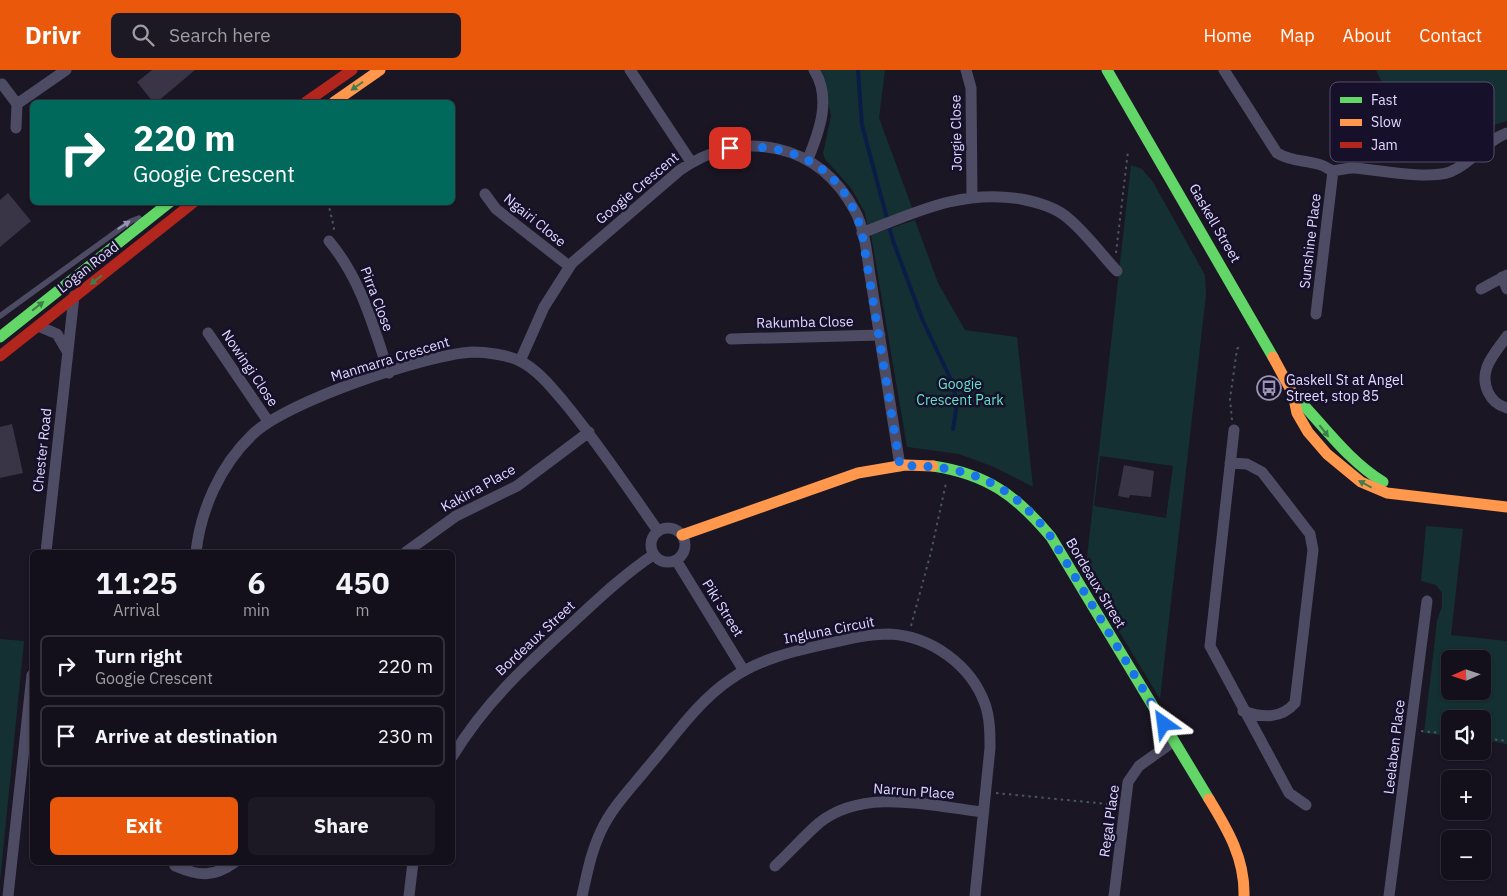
<!DOCTYPE html>
<html lang="en">
<head>
<meta charset="utf-8">
<style>
	:root { --surface:#14101b; --page:#1d1924; --text:#f1f3f6; --muted:#9d9da3; --line:#33303a; --accent:#ea580c }
	body { margin:0; font-family:"IBM Plex Sans",sans-serif; background:var(--page); color:var(--text); height:100vh; display:flex; flex-direction:column; font-size:19px; white-space:nowrap }
	* { box-sizing:border-box; margin:0 }
	p { font-size:16px; color:var(--muted) }
	.icon { flex:none; width:28px; height:28px; fill:none; stroke:currentColor; stroke-width:2; stroke-linecap:round; stroke-linejoin:round }
	.map { position:relative; flex:1; overflow:hidden }
	.drawer { position:absolute; left:30px; top:480px; width:425px; height:315px; display:flex; flex-direction:column; background:var(--surface); border-radius:8px; box-shadow:0 1px 4px #0004,0 0 0 1px var(--line) }
	.drawer>* { flex:none }
	.banner { position:absolute; left:30px; top:30px; width:425px; height:105px; border-radius:8px; box-shadow:0 1px 4px #0004,0 0 0 1px var(--line); background:#00695c; color:#fff; overflow:hidden }
	.needle { width:32px; rotate:267deg }
	.tools { position:absolute; left:1441px; top:580px; display:grid; gap:10px }
	.tools a { display:grid; place-items:center; width:50px; height:50px; border-radius:8px; background:var(--surface); box-shadow:0 1px 4px #0004,0 0 0 1px var(--line); font-size:25px }
	.pin { position:absolute; display:grid; place-items:center; width:42px; height:42px; color:#fff; margin:-21px; border-radius:10px; box-shadow:0 2px 8px #0006 }
	.me { position:absolute; width:55px; margin:-28px; rotate:329deg; stroke-linejoin:round; filter:drop-shadow(0 0 4px #0008) }
	.turn { display:flex; align-items:center; gap:18px; height:105px; padding:0 20px; font-size:22px }
	.turn .icon { width:65px; height:65px; stroke-width:2.5 }
	.turn b { display:block; font-size:35px; line-height:42px }
	.eta { display:flex; justify-content:space-evenly; align-items:center; height:85px; text-align:center }
	.eta b { font-size:30px; font-weight:700; line-height:35px }
	.primary-button { display:flex; gap:10px; margin-top:auto; padding:10px 20px }
	.primary-button a { flex:1; height:58px; border-radius:8px; background:var(--accent); color:#fff; font-size:20px; font-weight:700; line-height:58px; text-align:center }
	.primary-button a+a { background:var(--page); color:var(--text) }
	ul { padding:0; list-style:none }
	li { display:flex; align-items:center; gap:15px; height:62px; margin:0 10px 8px; padding:0 10px; border:2px solid var(--line); border-radius:8px }
	li div { flex:1 }
	li b { display:block; font-size:19px }
	li em { font-style:normal }
	header { display:flex; align-items:center; gap:30px; box-sizing:border-box; height:70px; padding:0 25px; background:var(--accent); color:#fff }
	header strong { font-size:24px }
	nav { display:flex; gap:28px; margin-inline-start:auto; font-size:18px }
	.search { width:350px; height:45px; background:var(--page); display:flex; align-items:center; gap:12px; box-sizing:border-box; padding:0 18px; border-radius:8px; color:var(--muted); font-size:19px }
	.map>svg:first-child { display:block }
	.green { fill:#143032; fill-rule:evenodd }
	.lines { fill:none; stroke-linecap:round; stroke-linejoin:round }
	.stream { stroke:#0b1d46; stroke-width:4 }
	.building { fill:#393446 }
	.path { stroke:#495565; stroke-width:2; stroke-dasharray:2.5 4; stroke-linecap:butt }
	.lane { stroke:#4e4c65; stroke-width:5.5 }
	.street { stroke:#4e4c65; stroke-width:11 }
	.fast { stroke:#63d668; stroke-width:11 }
	.slow { stroke:#ff974d; stroke-width:11 }
	.jam { stroke:#b3261e; stroke-width:11 }
	.oneway { fill:#407d4c }
	.oneway2 { fill:#9793b2 }
	.route { stroke:#1a73e8; stroke-width:9; stroke-dasharray:0 16.2 }
	.labels { text-anchor:middle; dominant-baseline:central; stroke-width:5; stroke-linejoin:round; paint-order:stroke }
	.street-label { font-size:14px; fill:#e0daff; stroke:#16102a }
	.poi-label { font-size:14px; fill:#e0daff; stroke:#16102a; text-anchor:start }
	.park-label { font-size:14px; fill:#63e2c9; stroke:#16102a }
	.key { fill:#16102a; stroke:#534d6a; stroke-width:1 }
	.key-label { font-size:14px; fill:#e0daff }
</style>
</head>
<body>
<header>
<strong>Drivr</strong>
<div class="search"><svg class="icon" aria-label="search" viewBox="0 0 24 24"><circle cx="10" cy="10" r="6"/><path d="M15 15l6 6"/></svg>Search here</div>
<nav><a>Home</a><a>Map</a><a>About</a><a>Contact</a></nav>
</header>
<div class="map">
<svg width="1507" height="826" viewBox="0 0 1507 826">
	<rect width="100%" height="100%" fill="#1a1624"/>
	<path class="green" d="M 821,0 L 885,0 L 879,48 L 913,140 L 868,158 L 865,143 L 851,118 L 825,89 L 823,83 L 831,46 Z
		M 1376,0 L 1507,0 L 1507,51 L 1484,58 L 1457,53 L 1401,52 Z
		M 1131,95 L 1142,99 L 1153,112 L 1205,205 L 1206,225 L 1160,629 L 1085,505 ZM 1100,386 L 1173,396 L 1166,448 L 1094,436 Z
		M 915,150 L 938,213 L 965,260 L 1017,267 L 1033,417 L 994,397 L 959,384 L 907,377 L 871,165 Z
		M 1426,456 L 1463,459 L 1451,565 L 1507,571 L 1507,674 L 1483,670 L 1482,649 L 1450,649 L 1450,666 L 1424,663 L 1437,551 L 1442,536 L 1442,523 L 1436,515 L 1421,511 ZM 1450,589 L 1482,589 L 1482,621 L 1450,621 Z
		M 0,569 L 24,571 L 0,812 Z"/>
	<g class="lines">
		<path class="stream" d="M 858,0 L 862,55 L 893,171 L 923,251 L 954,316 L 956,340 L 953,359"/>
	</g>
	<path class="building" d="M 152,0 L 195,0 L 157,32 L 153,32 L 137,12 Z
		M 8,123 L 31,151 L 0,177 L 0,130 Z
		M 12,354 L 23,403 L 0,408 L 0,357 Z
		M 1124,395 L 1154,401 L 1151,427 L 1130,425 L 1129,428 L 1118,426 Z"/>
	<g class="lines">
		<path class="path" d="M 328,132 L 334,158 L 333,162
			M 1116,183 L 1128,81
			M 1232,350 L 1230,329 L 1237,279 L 1241,275
			M 911,556 L 931,482 L 946,413
			M 1421,661 L 1450,664
			M 1482,668 L 1507,671
			M 996,723 L 1107,734 L 1113,732"/>
		<path class="lane" d="M 0,246 L 131,151 L 139,148"/>
		<path class="street" d="M 630,0 L 691,92
			M 966,0 L 971,18 L 972,126
			M 1224,0 L 1277,83 C 1292,92 1306,90 1321,95 C 1325,96 1328,99 1331,100 C 1338,102 1347,97 1354,98 C 1380,100 1426,110 1450,102 C 1471,94 1485,71 1507,63
			M 2,14 L 17,34 L 16,58
			M 17,34 L 66,0
			M 808,89 C 819,62 832,28 814,0
			M 485,124 L 496,139 L 569,196
			M 862,163 C 916,142 962,119 1021,129 C 1036,132 1052,136 1064,145 C 1082,158 1101,184 1117,201
			M 329,171 C 361,209 373,256 389,303
			M 1502,207 L 1507,219
			M 1481,219 L 1507,205
			M 1316,244 L 1333,101
			M 38,256 L 57,264 L 67,281
			M 208,263 L 268,351
			M 1507,266 C 1501,275 1491,286 1487,297 C 1481,314 1489,333 1507,338
			M 731,269 L 880,265
			M 520,291 L 544,237 L 572,193 L 680,100 C 709,80 743,71 778,79 C 813,87 838,109 855,141 C 866,161 867,189 871,211 C 881,273 890,334 900,396
			M 1234,360 L 1210,576 L 1289,723 L 1306,735
			M 1230,393 L 1247,394 L 1262,402 L 1310,464 L 1313,480 L 1295,633 C 1281,649 1263,648 1243,641
			M651 475a17 17 0 1 1 34 0a17 17 0 1 1-34 0Z
			M 46,482 L 74,226
			M 196,482 C 201,439 220,396 252,365 C 285,332 424,285 472,282 C 486,282 508,285 520,291 C 538,300 552,318 564,332 C 598,373 627,417 658,461
			M 406,482 L 456,446 L 517,416 L 589,362
			M 676,490 L 744,601
			M 452,687 C 485,633 523,598 569,556 C 596,531 622,506 653,485
			M 175,796 C 199,806 213,808 235,792
			M 775,796 C 790,782 804,766 819,753 C 864,717 931,736 983,742
			M 8,826 L 32,605
			M 409,826 L 413,792
			M 582,826 C 587,804 591,782 601,761 C 612,737 632,717 648,697 C 674,667 698,631 731,609 C 758,590 790,582 822,575 C 844,570 867,564 889,564 C 931,566 971,595 985,634 C 990,648 990,664 990,678 L 975,826
			M 1114,826 L 1128,712 L 1139,696 L 1174,671
			M 1389,826 L 1427,531"/>
		<path class="fast" d="M 1107,0 L 1273,287
			M 0,267 L 170,132
			M 1293,324 C 1323,354 1346,389 1383,412
			M 933,396 C 987,404 1017,426 1051,467 L 1209,729"/>
		<path class="slow" d="M 334,32 L 380,0
			M 1273,287 L 1293,324 L 1297,343 L 1308,362 L 1327,384 L 1361,412 L 1387,423 L 1507,437
			M 682,465 L 858,403 L 905,395 L 933,396
			M 1209,729 C 1228,760 1245,789 1244,826"/>
		<path class="jam" d="M 306,32 L 352,0
			M 0,286 L 194,132"/>
	</g>
	<defs><path id="oneway-solid" d="M-6-.8H1V-3.2L6.5 0L1 3.2V.8H-6Z" transform="scale(1.25)"/></defs>
	<g class="oneway">
		<use href="#oneway-solid" transform="translate(357 16) rotate(145)"/>
		<use href="#oneway-solid" transform="translate(96 210) rotate(142)"/>
		<use href="#oneway-solid" transform="translate(38 236) rotate(-38)"/>
		<use href="#oneway-solid" transform="translate(1324 361) rotate(52)"/>
		<use href="#oneway-solid" transform="translate(1365 414) rotate(-152)"/>
	</g>
	<use class="oneway2" href="#oneway-solid" transform="translate(124 155) rotate(-34)"/>
	<g class="lines">
		<path class="route" d="M 730,78 C 794,71 845,98 862,163 L 900,396 C 966,394 1011,412 1051,467 L 1164,654"/>
	</g>
	<defs>
		<g id="bus-ring" transform="scale(1.25)"><circle r="9.5" fill="#16102a" stroke="#9b95b2" stroke-width="1.5"/><path d="M-5-6H5V4H4V6H2V4H-2V6H-4V4H-5ZM-3.5-4V0h7V-4ZM-3.5 1.2v1.5H-2V1.2ZM2 1.2v1.5H3.5V1.2Z" fill="#9b95b2"/></g>
	</defs>
	<g fill-rule="evenodd">
		<use href="#bus-ring" x="1269" y="318"/>
	</g>
	<g class="labels">
		<g class="street-label">
			<text transform="translate(956 63) rotate(-91)">Jorgie Close</text>
			<text transform="translate(637 118) rotate(-40)">Googie Crescent</text>
			<text transform="translate(535 150) rotate(39)">Ngairi Close</text>
			<text transform="translate(1215 153) rotate(60)">Gaskell Street</text>
			<text transform="translate(1310 171) rotate(-83)">Sunshine Place</text>
			<text transform="translate(88 197) rotate(-38)">Logan Road</text>
			<text transform="translate(377 229) rotate(69)">Pirra Close</text>
			<text transform="translate(805 252) rotate(-1)">Rakumba Close</text>
			<text transform="translate(390 289) rotate(-17)">Manmarra Crescent</text>
			<text transform="translate(250 298) rotate(56)">Nowingi Close</text>
			<text transform="translate(42 380) rotate(-84)">Chester Road</text>
			<text transform="translate(478 418) rotate(-29)">Kakirra Place</text>
			<text transform="translate(1096 513) rotate(59)">Bordeaux Street</text>
			<text transform="translate(723 538) rotate(58)">Piki Street</text>
			<text transform="translate(829 560) rotate(-11)">Ingluna Circuit</text>
			<text transform="translate(535 568) rotate(-43)">Bordeaux Street</text>
			<text transform="translate(1394 677) rotate(-83)">Leelaben Place</text>
			<text transform="translate(914 721) rotate(4)">Narrun Place</text>
			<text transform="translate(1109 751) rotate(-82)">Regal Place</text>
		</g>
		<g class="poi-label">
			<text x="1286" y="310">Gaskell St at Angel<tspan x="1286" dy="16">Street, stop 85</tspan></text>
		</g>
		<g class="park-label">
			<text x="960" y="314">Googie<tspan x="960" dy="16">Crescent Park</tspan></text>
		</g>
	</g>
	<rect x="1330" y="12" width="164" height="80" rx="8" class="key"/>
	<rect x="1340" y="27" width="22" height="6" fill="#63d668"/>
	<rect x="1340" y="49" width="22" height="7" fill="#ff974d"/>
	<rect x="1340" y="72" width="22" height="6" fill="#b3261e"/>
	<g class="key-label">
		<text x="1371" y="35">Fast</text>
		<text x="1371" y="57">Slow</text>
		<text x="1371" y="80">Jam</text>
	</g>
</svg>
<div class="tools">
<a><svg class="needle" viewBox="-14 -14 28 28"><path d="M0-13l5 13h-10z" fill="#e53935"/><path d="M0 13l5-13h-10z" fill="#9d9da3"/></svg></a>
<a><svg class="icon" aria-label="sound" viewBox="0 0 24 24"><path d="M4 9h4l5-4v14l-5-4H4zM17 9q2 3 0 6"/></svg></a>
<a>+</a>
<a>−</a>
</div>
<div class="pin" style="left:730px;top:78px;background:#d93025"><svg class="icon" aria-label="arrive" viewBox="0 0 24 24"><path d="M6 21V4h12l-3 4 3 4H6"/></svg></div>
<svg class="me" style="left:1164px;top:654px" viewBox="-20 -20 40 40"><path d="M0-17L14 15 0 8-14 15z" fill="#1a73e8" stroke="#fff" stroke-width="4"/></svg>
<div class="banner">
<div class="turn"><svg class="icon" aria-label="right" viewBox="0 0 24 24"><path d="M7 20v-9h11M14 6l5 5-5 5"/></svg><div><b>220 m</b>Googie Crescent</div></div>
</div>
<section class="drawer">
<div class="eta">
<div><b>11:25</b><p>Arrival</p></div>
<div><b>6</b><p>min</p></div>
<div><b>450</b><p>m</p></div>
</div>
<ul>
<li><svg class="icon" aria-label="right" viewBox="0 0 24 24"><path d="M7 20v-9h11M14 6l5 5-5 5"/></svg><div><b>Turn right</b><p>Googie Crescent</p></div><em>220 m</em></li>
<li><svg class="icon" aria-label="arrive" viewBox="0 0 24 24"><path d="M6 21V4h12l-3 4 3 4H6"/></svg><div><b>Arrive at destination</b></div><em>230 m</em></li>
</ul>
<div class="primary-button"><a>Exit</a><a>Share</a></div>
</section>
</div>
</body>
</html>
